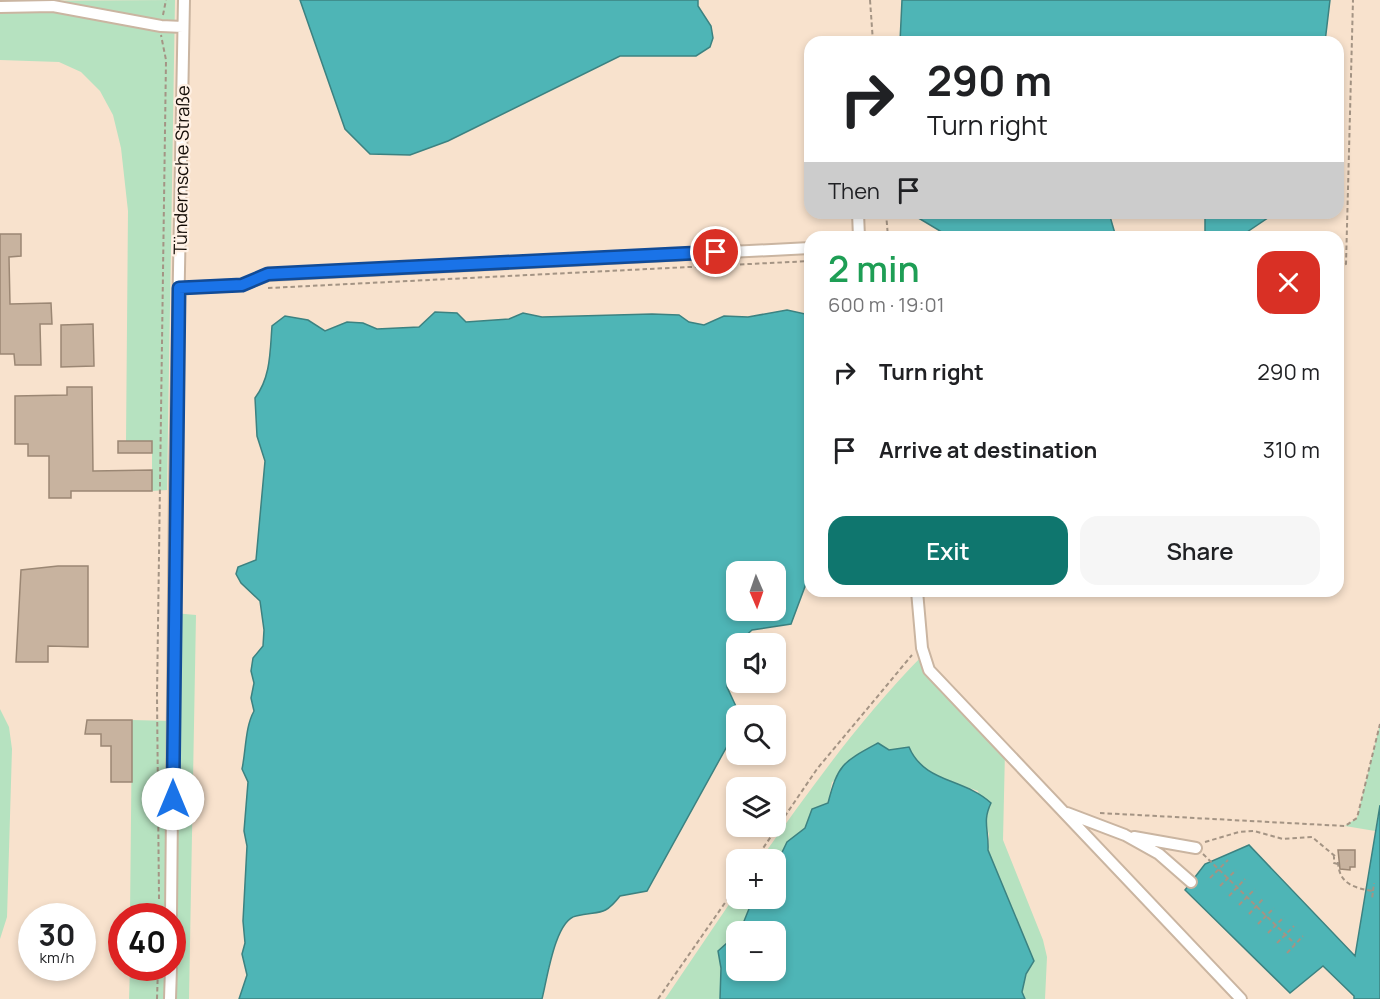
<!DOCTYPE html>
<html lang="en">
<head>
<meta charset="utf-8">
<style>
	:root { --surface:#fff; --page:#f6f6f6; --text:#202124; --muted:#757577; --accent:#0f766e }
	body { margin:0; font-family:Manrope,sans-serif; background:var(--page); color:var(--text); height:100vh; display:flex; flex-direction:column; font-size:22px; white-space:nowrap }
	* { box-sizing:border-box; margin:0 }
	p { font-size:20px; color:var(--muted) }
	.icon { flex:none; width:33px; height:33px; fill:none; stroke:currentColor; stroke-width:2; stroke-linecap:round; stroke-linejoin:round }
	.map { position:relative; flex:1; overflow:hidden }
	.details { position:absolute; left:804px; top:231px; width:540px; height:366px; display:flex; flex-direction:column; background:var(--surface); border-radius:18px; box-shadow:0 3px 9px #0003 }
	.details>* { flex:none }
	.banner { position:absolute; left:804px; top:36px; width:540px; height:183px; border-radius:18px; box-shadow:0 3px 9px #0003; background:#fff; color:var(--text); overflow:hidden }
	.needle { width:39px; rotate:178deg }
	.tools { position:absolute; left:726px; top:561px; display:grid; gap:12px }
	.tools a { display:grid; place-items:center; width:60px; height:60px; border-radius:12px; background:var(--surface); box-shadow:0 3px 9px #0003; font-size:30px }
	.speed { position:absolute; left:18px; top:903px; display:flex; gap:12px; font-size:30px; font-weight:700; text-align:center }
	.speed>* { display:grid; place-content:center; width:78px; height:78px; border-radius:50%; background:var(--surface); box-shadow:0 3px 9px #0003; line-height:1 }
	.speed small { font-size:15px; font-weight:400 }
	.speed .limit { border:9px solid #d22; background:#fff; color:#111 }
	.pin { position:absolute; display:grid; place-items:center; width:51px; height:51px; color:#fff; margin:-26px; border:3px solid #fff; border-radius:50%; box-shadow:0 2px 6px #0007 }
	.me { position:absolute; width:66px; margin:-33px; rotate:0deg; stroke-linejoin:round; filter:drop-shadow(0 0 4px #0008) }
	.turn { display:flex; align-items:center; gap:21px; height:126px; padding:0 24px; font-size:27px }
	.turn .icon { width:78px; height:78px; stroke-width:2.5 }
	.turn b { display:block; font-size:42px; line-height:51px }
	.then { display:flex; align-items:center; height:57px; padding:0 24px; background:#0003; gap:12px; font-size:22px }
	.round { display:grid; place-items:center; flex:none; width:63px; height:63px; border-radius:18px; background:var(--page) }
	.headline { display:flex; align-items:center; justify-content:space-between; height:102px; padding:0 24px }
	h1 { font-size:36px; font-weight:600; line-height:45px; color:#1e9e55 }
	.primary-button { display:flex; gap:12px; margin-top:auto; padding:12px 24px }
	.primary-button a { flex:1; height:69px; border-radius:18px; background:var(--accent); color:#fff; font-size:24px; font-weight:600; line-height:69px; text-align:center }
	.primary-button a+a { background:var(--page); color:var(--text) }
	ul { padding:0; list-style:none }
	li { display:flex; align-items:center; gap:18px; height:78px; padding:0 24px }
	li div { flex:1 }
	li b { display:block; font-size:22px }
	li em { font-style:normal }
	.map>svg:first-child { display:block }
	.green { fill:#b6e2c0 }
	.water { fill:#4eb5b6; stroke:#3c8281; stroke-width:1.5; fill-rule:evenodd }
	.building { fill:#c8b39f; stroke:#9b8774; stroke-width:1.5 }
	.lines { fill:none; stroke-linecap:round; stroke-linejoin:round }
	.minor-casing { stroke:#cab5a1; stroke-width:14 }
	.path { stroke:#a49484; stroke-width:2; stroke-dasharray:4.5 3; stroke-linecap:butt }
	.minor { stroke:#fff; stroke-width:10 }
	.route-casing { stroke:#114b97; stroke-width:15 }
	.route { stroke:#1a73e8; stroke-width:10 }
	.labels { text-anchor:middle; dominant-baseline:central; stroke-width:4.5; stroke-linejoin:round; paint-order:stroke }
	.street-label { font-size:18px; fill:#120b05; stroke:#fff1e5 }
</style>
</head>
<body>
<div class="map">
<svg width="1380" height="999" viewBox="0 0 1380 999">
	<rect width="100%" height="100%" fill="#f8e2cd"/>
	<path class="green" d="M 175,0 L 167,490 L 152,491 L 152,441 L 126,441 L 128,211 L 121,148 L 113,115 L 100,91 L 81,72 L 59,62 L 0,60 L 0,1 Z
		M 174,613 L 196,615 L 189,999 L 129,999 L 130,968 L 172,968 L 172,916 L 130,916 L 132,720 L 172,721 Z
		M 923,655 L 929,670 L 1005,751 L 1003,840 L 1043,940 L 1047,957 L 1045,999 L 1025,999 L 1022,992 L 1026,974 L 1034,961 L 988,850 L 989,835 L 978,791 C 951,781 921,776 908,747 L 832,782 L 828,803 L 812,809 L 805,828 L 787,842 L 776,865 L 776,860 L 760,860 C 811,788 861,718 923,655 Z
		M 0,709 L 9,727 L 12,749 L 7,917 L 0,939 Z
		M 1380,724 L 1380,805 L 1375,831 L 1345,826 L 1357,818 Z
		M 736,894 L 736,898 L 753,899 L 742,930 L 736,932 L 736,935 L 718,951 L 721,968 L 720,999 L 665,999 Z"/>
	<path class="water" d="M 300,0 L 698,0 L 698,6 L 711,26 L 713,38 L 710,47 L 696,56 L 620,56 L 448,141 L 410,155 L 370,154 L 345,129 Z
		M 902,0 L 1330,0 L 1325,42 L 900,42 Z
		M 910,213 L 1109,213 L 1116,237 L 950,237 Z
		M 1205,213 L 1275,213 L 1244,234 L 1205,234 Z
		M 787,310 L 810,315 L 810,573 L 791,624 L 752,630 L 729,651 L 727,687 L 740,715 L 736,716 L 736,730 L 647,891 L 620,896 C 603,918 599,910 576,916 C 555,920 547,980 542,999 L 239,999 L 247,975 L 242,954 L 245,943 L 243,921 L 247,846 L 244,831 L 248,782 L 242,769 C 246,751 245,727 254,711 L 251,698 L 254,683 L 251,671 L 253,658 L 263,646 L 264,630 L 260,601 L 241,583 L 236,574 L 238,567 L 256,560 L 265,461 L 257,436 L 255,398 C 271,377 270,351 272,326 L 285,316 L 308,320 L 325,331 L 347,322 L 363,323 L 377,329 L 419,327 L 435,312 L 457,313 L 466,322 L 509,319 L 523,313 L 542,317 L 652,314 L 679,315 L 689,322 L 704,325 L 724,316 L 748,317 ZM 736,572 L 776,572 L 776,610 L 736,610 Z
		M 878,743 L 889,750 L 909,747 C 924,783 964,778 991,803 C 982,822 989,829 988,850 L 1034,961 L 1026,974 L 1022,992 L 1025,999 L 720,999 L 721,968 L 718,951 L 736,935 L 736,970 L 776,970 L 776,932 L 740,931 L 753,899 L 776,898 L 776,865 L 787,842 L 805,828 L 812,809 L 828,803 C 838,764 843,762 878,743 Z
		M 1380,805 L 1380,999 L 1354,999 L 1354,996 L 1323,966 L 1290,993 L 1185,890 L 1205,864 L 1249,845 L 1355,956 Z"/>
	<path class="building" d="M 0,234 L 21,234 L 21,256 L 9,257 L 10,304 L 51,303 L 52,324 L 40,324 L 41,365 L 15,365 L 14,354 L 0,354 Z
		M 93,324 L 94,366 L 61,367 L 61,325 Z
		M 67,387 L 92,387 L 93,471 L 152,470 L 152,491 L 71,491 L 71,498 L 49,498 L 49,456 L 28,456 L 28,444 L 15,444 L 15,396 L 67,395 Z
		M 118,441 L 152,441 L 152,453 L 118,453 Z
		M 58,566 L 88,566 L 88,647 L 48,646 L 48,662 L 16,662 L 21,570 Z
		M 87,720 L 132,720 L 132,782 L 111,782 L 111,746 L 101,746 L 101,734 L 85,734 Z
		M 1338,850 L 1355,850 L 1355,867 L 1350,867 L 1350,870 L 1340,869 Z"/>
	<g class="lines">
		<g class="minor-casing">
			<path id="minor" d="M 0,7 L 53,6 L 161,26 L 183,27
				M 858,213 L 859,237
				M 179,288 L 242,285 L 268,275 L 810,248
				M 917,591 L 922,648 L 929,670 L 1241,999
				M 1067,813 L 1125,835 L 1159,854 L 1191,882
				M 1134,837 L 1196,848
				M 171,916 L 175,485 L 184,0
				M 170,999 L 171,968"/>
		</g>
		<path class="path" d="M 870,0 L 873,42
			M 163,15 L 166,0
			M 886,213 L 888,237
			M 1338,267 L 1346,264 L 1353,0
			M 268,288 L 810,261
			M 1100,813 L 1345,826 L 1357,818 L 1380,724
			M 1205,842 L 1239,832 L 1254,831 L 1283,839 L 1312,837 L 1336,857
			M 1203,854 L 1295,944
			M 1334,855 L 1334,863 L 1338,864
			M 755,860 L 817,769 L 912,655
			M 1338,862 C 1339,884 1354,888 1373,891 L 1372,899
			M 1210,878 L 1228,860
			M 1220,886 L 1236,870
			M 1373,891 L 1374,883
			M 1229,896 L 1245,879
			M 159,899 L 157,696 L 166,60 L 161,35
			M 1239,905 L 1255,889
			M 1249,914 L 1264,898
			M 1258,924 L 1274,908
			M 1268,933 L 1284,917
			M 1277,943 L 1294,926
			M 1287,953 L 1303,936
			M 157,999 L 158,968
			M 658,999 L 736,887"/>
		<use href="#minor" class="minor"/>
	</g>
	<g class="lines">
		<g class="route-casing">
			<path id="route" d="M 173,799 L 179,288 L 242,285 L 268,274 L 716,252"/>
		</g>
		<use href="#route" class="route"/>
	</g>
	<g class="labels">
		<g class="street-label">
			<text transform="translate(181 170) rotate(-89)">Tündernsche Straße</text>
		</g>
	</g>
</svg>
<div class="tools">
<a><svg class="needle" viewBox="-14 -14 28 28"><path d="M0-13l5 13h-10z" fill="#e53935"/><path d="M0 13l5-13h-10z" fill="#757577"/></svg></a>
<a><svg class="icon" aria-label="sound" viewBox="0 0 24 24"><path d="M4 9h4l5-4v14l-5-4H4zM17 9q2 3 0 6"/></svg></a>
<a><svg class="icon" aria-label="search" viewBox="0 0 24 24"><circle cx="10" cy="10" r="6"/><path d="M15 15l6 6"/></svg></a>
<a><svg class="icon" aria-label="layers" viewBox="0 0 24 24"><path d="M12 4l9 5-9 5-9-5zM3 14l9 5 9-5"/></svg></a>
<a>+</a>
<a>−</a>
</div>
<div class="speed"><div>30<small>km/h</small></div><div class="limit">40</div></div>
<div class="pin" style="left:716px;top:252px;background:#d93025"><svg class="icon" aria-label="arrive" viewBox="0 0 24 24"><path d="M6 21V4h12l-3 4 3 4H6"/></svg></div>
<svg class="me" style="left:173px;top:799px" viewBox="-20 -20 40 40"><circle r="19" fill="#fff"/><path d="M0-13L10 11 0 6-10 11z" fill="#1a73e8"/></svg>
<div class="banner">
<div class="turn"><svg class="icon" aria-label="right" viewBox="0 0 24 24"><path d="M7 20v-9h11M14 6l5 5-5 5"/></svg><div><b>290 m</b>Turn right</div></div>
<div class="then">Then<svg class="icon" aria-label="arrive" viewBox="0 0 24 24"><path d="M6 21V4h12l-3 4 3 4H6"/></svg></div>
</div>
<section class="details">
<div class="headline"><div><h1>2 min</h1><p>600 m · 19:01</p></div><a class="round" style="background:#d93025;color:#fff"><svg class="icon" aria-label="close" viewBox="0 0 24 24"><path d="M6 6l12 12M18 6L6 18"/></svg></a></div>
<ul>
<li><svg class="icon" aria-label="right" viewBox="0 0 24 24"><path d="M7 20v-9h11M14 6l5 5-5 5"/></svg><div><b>Turn right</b></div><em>290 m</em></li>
<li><svg class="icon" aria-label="arrive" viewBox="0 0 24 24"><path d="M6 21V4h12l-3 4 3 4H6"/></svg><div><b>Arrive at destination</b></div><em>310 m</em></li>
</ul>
<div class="primary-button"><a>Exit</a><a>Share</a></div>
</section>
</div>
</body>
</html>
